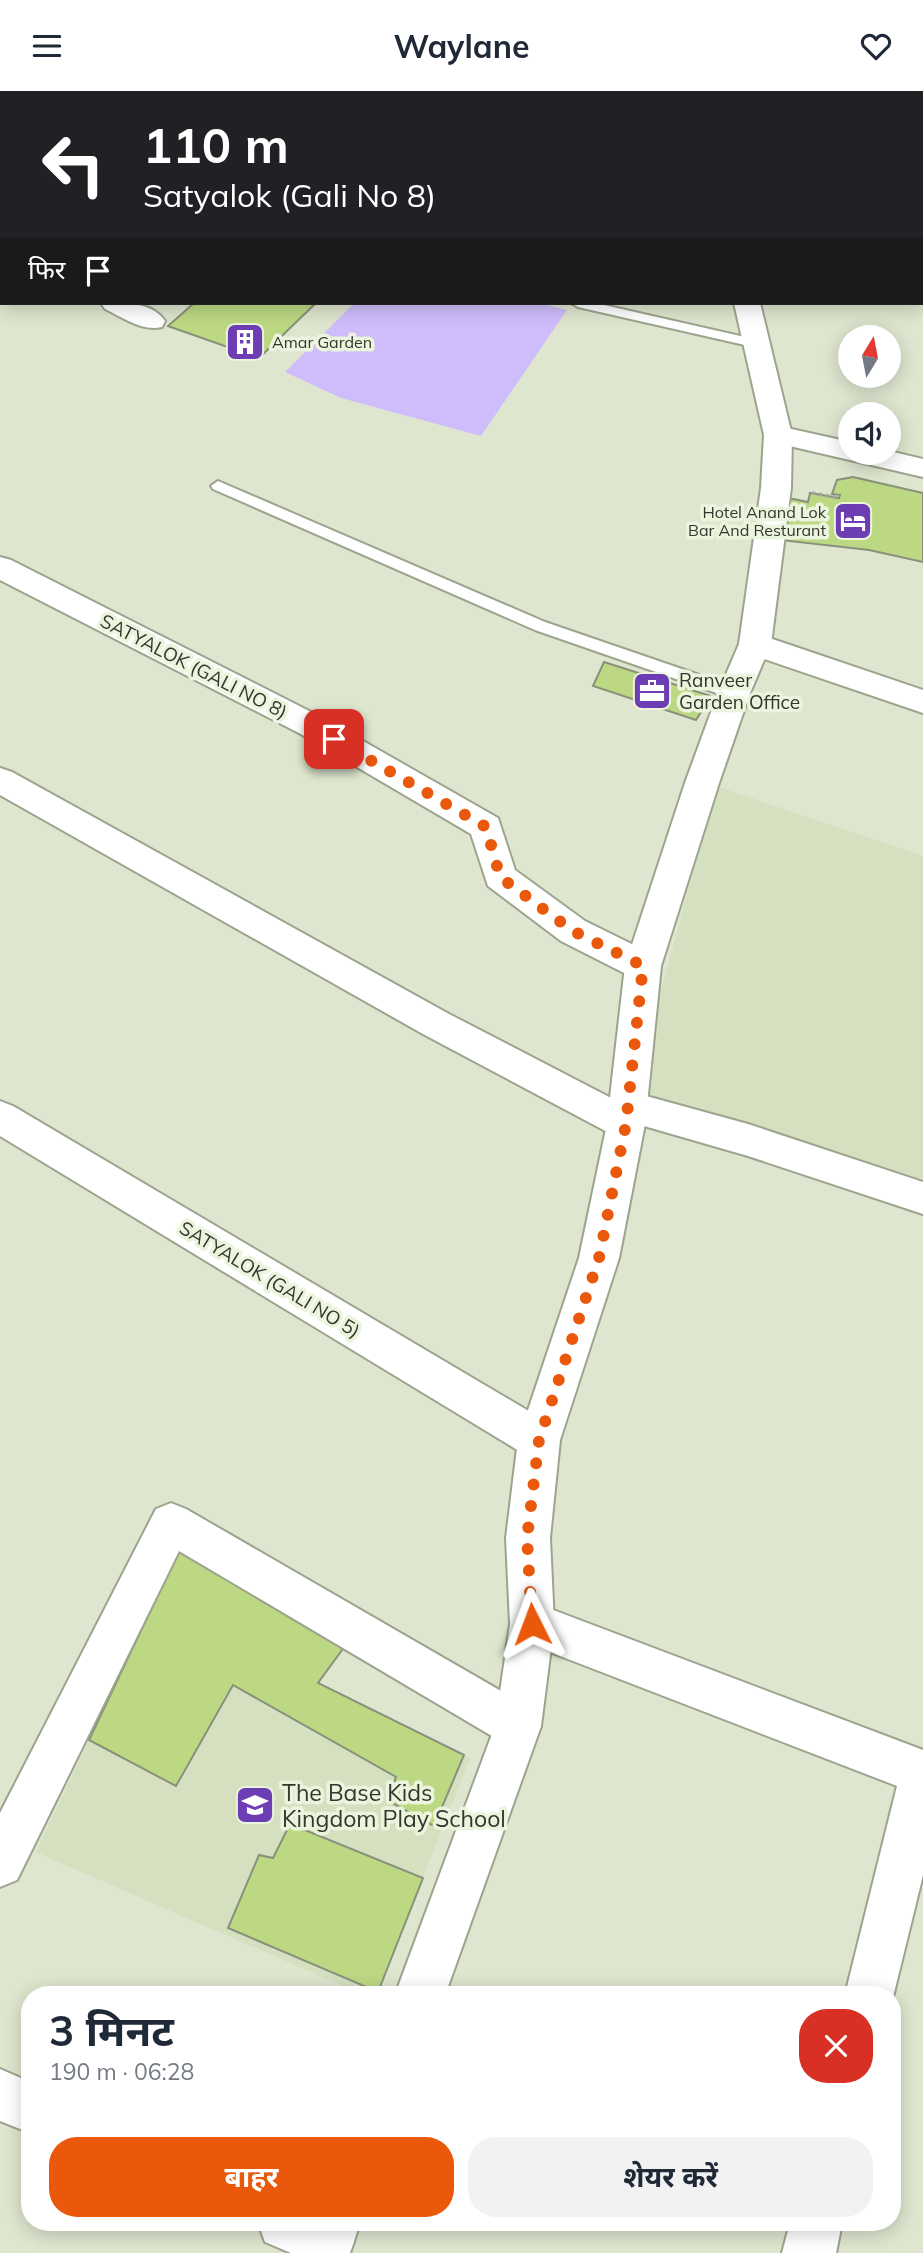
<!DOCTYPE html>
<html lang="hi">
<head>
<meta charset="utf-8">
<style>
	:root { --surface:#fff; --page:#f2f2f3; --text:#1f2937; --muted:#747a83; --accent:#ea580c }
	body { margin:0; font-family:Mulish,"Noto Sans Devanagari",sans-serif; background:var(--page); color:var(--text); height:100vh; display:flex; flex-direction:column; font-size:26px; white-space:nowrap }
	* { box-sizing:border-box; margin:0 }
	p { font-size:23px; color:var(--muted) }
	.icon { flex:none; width:38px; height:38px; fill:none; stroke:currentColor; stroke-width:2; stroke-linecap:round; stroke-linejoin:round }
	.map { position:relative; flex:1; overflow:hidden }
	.drawer { position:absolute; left:21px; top:1895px; width:880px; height:245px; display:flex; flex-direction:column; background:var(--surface); border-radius:28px; box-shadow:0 4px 18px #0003 }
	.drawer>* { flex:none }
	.hud { position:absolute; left:0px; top:0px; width:924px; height:214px; box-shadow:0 4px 18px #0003; background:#202124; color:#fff; overflow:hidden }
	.needle { width:46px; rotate:10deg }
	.tools { position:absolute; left:838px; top:234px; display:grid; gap:14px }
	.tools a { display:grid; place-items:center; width:63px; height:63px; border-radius:50%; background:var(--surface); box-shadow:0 4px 18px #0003; font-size:35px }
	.pin { position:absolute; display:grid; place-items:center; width:60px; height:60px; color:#fff; margin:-30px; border-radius:14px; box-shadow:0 4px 10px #0006 }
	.me { position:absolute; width:77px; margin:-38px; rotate:357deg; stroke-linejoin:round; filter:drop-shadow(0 0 5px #0008) }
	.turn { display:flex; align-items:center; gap:24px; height:147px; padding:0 28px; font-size:32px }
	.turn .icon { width:91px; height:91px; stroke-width:2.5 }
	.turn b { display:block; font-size:49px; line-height:60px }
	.then { display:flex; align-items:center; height:66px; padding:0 28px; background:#0003; gap:14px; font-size:26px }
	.round { display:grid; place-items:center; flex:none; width:74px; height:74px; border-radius:28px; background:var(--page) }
	.head { display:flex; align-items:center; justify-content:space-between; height:119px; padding:0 28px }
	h1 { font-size:42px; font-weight:700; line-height:52px }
	.primary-button { display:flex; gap:14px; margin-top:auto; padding:14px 28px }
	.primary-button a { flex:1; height:80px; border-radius:28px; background:var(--accent); color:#fff; font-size:28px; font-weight:700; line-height:80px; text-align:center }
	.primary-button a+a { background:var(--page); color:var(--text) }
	header { display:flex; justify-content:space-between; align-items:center; height:91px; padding:0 28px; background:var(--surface); font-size:32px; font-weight:700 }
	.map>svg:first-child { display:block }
	.built { fill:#d5e0c1 }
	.green { fill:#cfbdfb }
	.building { fill:#bcd883; stroke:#89917b; stroke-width:2 }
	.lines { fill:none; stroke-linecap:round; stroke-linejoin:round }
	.service-casing { stroke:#9ca48e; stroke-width:4 }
	.minor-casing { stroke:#9ca48e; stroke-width:4 }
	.tertiary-casing { stroke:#9ca48e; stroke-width:4 }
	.path { stroke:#a2a896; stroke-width:3.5; stroke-dasharray:3.5 3.5; stroke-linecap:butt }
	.service { fill:#fff; fill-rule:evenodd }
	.minor { fill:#fff; fill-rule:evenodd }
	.tertiary { fill:#fff; fill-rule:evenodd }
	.route { stroke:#ea580c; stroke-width:12; stroke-dasharray:0 21.6 }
	.labels { text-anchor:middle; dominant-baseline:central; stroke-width:7; stroke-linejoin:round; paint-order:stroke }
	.far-poi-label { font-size:16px; fill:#34372e; stroke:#ebf4dc; text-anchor:start }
	.street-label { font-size:19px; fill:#34372e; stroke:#ebf4dc }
	.poi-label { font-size:19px; fill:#34372e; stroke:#ebf4dc; text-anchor:start }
	.near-poi-label { font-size:23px; fill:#34372e; stroke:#ebf4dc; text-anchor:start }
</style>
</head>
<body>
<header><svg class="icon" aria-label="menu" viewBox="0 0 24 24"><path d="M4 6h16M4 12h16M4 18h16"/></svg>Waylane<svg class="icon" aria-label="heart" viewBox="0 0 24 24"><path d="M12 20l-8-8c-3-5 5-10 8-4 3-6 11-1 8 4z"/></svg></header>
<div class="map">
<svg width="923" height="2162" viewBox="0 0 923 2162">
	<rect width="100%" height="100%" fill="#dee6cf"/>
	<path class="built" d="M 716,695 L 923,765 L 923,1092 L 764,1037 L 634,1000 Z
		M 181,1455 L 345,1555 L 318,1592 L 470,1667 L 377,1904 L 363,1904 L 36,1761 Z"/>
	<path class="green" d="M 354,212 L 538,212 L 567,219 L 481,345 L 341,307 L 285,281 Z"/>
	<path class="building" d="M 194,212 L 316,212 L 259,267 L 168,235 Z
		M 853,386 L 923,402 L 923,471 L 869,459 L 780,449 L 788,407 L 808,411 L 810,402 L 839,407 L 840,404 L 832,403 L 837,389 Z
		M 604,571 L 711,605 L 696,629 L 593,595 Z
		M 181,1455 L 345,1555 L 318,1592 L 464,1664 L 434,1735 L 387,1709 L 396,1686 L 233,1594 L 176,1695 L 89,1649 Z
		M 290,1733 L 423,1787 L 378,1901 L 228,1837 L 259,1764 L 273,1767 Z"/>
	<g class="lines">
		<g class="service-casing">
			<path id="service" d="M 571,212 L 595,212 L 758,249 L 765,253 L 758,257 L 578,216 Z
				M 218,390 L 545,531 L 740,598 L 742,602 L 734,608 L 728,606 L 535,539 L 213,398 L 211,395 Z"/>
		</g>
		<g class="minor-casing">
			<path id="minor" d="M 15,0 L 42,0 L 43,2 L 16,2 Z
				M 370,0 L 396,0 L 397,2 L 370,2 Z
				M 472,0 L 496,0 L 471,2 Z
				M 774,0 L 810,0 L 811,2 L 775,2 Z
				M 922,13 L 923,13 L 923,28 L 922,28 Z
				M 922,117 L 923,117 L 923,133 L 922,133 Z
				M 0,149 L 2,150 L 2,166 L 0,165 Z
				M 101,212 C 122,212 152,210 165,230 L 162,236 C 142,241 122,226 105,218 Z
				M 778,335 L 850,351 L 850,362 L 889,362 L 889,360 L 923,368 L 923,386 L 768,350 L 764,344 L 768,338 Z
				M 0,466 L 11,469 L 321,626 L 498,727 L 515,779 L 585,830 L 656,865 L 661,875 L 656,885 L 643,889 L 630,885 L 561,850 L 488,795 L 471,743 L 299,642 L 0,489 Z
				M 755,542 L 923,599 L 923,622 L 744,561 L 739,553 L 744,545 Z
				M 0,677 L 12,681 L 449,923 L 613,1008 L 615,1004 L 628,1000 L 748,1033 L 923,1091 L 923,1123 L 748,1065 L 644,1035 L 639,1044 L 626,1049 L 613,1044 L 423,943 L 0,704 Z
				M 0,1010 L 13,1015 L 554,1335 L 560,1349 L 554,1363 L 539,1368 L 524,1363 L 0,1045 Z
				M 171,1412 L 186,1418 L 534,1619 L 541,1635 L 534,1651 L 518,1658 L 502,1651 L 179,1460 L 17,1789 L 0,1796 L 0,1722 L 156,1418 Z
				M 532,1511 L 923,1659 L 923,1784 L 892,1910 L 892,1904 L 845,1904 L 897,1695 L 516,1548 L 510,1533 L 516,1518 Z
				M 0,1978 L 30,1991 L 30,2042 L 0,2030 Z
				M 258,2132 L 344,2132 L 354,2151 L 349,2162 L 291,2162 L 265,2151 Z
				M 790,2132 L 842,2132 L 836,2162 L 782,2162 Z"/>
		</g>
		<g class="tertiary-casing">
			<path id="tertiary" d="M 715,0 L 739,0 L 740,2 L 716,2 Z
				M 734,212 L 760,212 L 792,344 L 791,397 L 771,553 L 750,602 L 719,692 L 661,875 L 645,1033 L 619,1167 L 560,1349 L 550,1447 L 554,1533 L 541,1635 L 445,1904 L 395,1904 L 495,1635 L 510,1533 L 506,1447 L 518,1349 L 579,1167 L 607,1033 L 625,875 L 685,692 L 718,602 L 739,553 L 761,397 L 764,344 Z
				M 308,2132 L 360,2132 L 350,2162 L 296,2162 Z"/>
		</g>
		<path class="path" d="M 812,402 L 839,407"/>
		<use href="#service" class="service"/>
		<use href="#minor" class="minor"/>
		<use href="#tertiary" class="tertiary"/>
	</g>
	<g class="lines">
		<path class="route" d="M 334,648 L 486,736 L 500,786 L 573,840 L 643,875 L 626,1033 L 599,1167 L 539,1349 L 527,1447 L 532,1533"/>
	</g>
	<defs>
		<g id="building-square" transform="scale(2.0125)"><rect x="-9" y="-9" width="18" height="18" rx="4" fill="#6d3db4" stroke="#ebf4dc"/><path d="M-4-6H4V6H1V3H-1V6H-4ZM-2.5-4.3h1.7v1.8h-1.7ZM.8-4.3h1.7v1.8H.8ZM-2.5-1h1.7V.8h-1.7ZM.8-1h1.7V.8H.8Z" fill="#fff"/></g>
		<g id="hotel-square" transform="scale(2.0125)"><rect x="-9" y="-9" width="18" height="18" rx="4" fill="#6d3db4" stroke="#ebf4dc"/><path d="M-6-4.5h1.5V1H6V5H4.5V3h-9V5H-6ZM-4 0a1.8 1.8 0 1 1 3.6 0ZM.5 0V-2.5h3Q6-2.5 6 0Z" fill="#fff"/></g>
		<g id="office-square" transform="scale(2.0125)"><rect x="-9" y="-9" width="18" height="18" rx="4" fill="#6d3db4" stroke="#ebf4dc"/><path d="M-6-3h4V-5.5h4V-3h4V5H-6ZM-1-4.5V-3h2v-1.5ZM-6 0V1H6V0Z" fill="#fff"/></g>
		<g id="school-square" transform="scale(2.0125)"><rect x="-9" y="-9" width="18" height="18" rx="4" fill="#6d3db4" stroke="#ebf4dc"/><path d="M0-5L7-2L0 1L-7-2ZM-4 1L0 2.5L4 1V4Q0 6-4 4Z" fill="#fff"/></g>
	</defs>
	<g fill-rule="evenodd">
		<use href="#building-square" x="245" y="251"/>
		<use href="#hotel-square" x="853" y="430"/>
		<use href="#office-square" x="652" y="600"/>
		<use href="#school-square" x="255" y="1714"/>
	</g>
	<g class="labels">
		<g class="far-poi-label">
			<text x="272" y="251">Amar Garden</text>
			<text x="826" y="421" text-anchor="end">Hotel Anand Lok<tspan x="826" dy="18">Bar And Resturant</tspan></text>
		</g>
		<g class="street-label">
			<text transform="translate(194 575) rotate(27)">SATYALOK (GALI NO 8)</text>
			<text transform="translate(270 1188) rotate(31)">SATYALOK (GALI NO 5)</text>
		</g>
		<g class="poi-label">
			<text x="679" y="589">Ranveer<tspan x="679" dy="22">Garden Office</tspan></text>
		</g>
		<g class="near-poi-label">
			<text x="282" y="1701">The Base Kids<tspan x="282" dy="26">Kingdom Play School</tspan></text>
		</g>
	</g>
</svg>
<div class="tools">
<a><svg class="needle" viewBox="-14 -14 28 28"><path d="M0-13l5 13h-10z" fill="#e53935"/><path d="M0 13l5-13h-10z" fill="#747a83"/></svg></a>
<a><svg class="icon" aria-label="sound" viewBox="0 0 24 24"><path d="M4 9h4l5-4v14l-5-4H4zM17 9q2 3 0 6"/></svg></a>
</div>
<div class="pin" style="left:334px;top:648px;background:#d93025"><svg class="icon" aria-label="arrive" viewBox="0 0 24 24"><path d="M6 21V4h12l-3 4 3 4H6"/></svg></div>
<svg class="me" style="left:532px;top:1533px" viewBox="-20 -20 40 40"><path d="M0-17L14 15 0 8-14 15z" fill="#ea580c" stroke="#fff" stroke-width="4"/></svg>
<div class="hud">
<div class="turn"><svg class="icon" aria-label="left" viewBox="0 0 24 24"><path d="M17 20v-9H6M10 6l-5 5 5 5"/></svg><div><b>110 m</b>Satyalok (Gali No 8)</div></div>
<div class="then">फिर<svg class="icon" aria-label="arrive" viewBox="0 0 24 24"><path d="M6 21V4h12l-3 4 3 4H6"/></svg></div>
</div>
<section class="drawer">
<div class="head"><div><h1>3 मिनट</h1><p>190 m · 06:28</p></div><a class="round" style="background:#d93025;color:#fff"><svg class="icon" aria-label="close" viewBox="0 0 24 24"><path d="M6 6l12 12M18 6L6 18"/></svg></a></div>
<div class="primary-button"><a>बाहर</a><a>शेयर करें</a></div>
</section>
</div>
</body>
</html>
